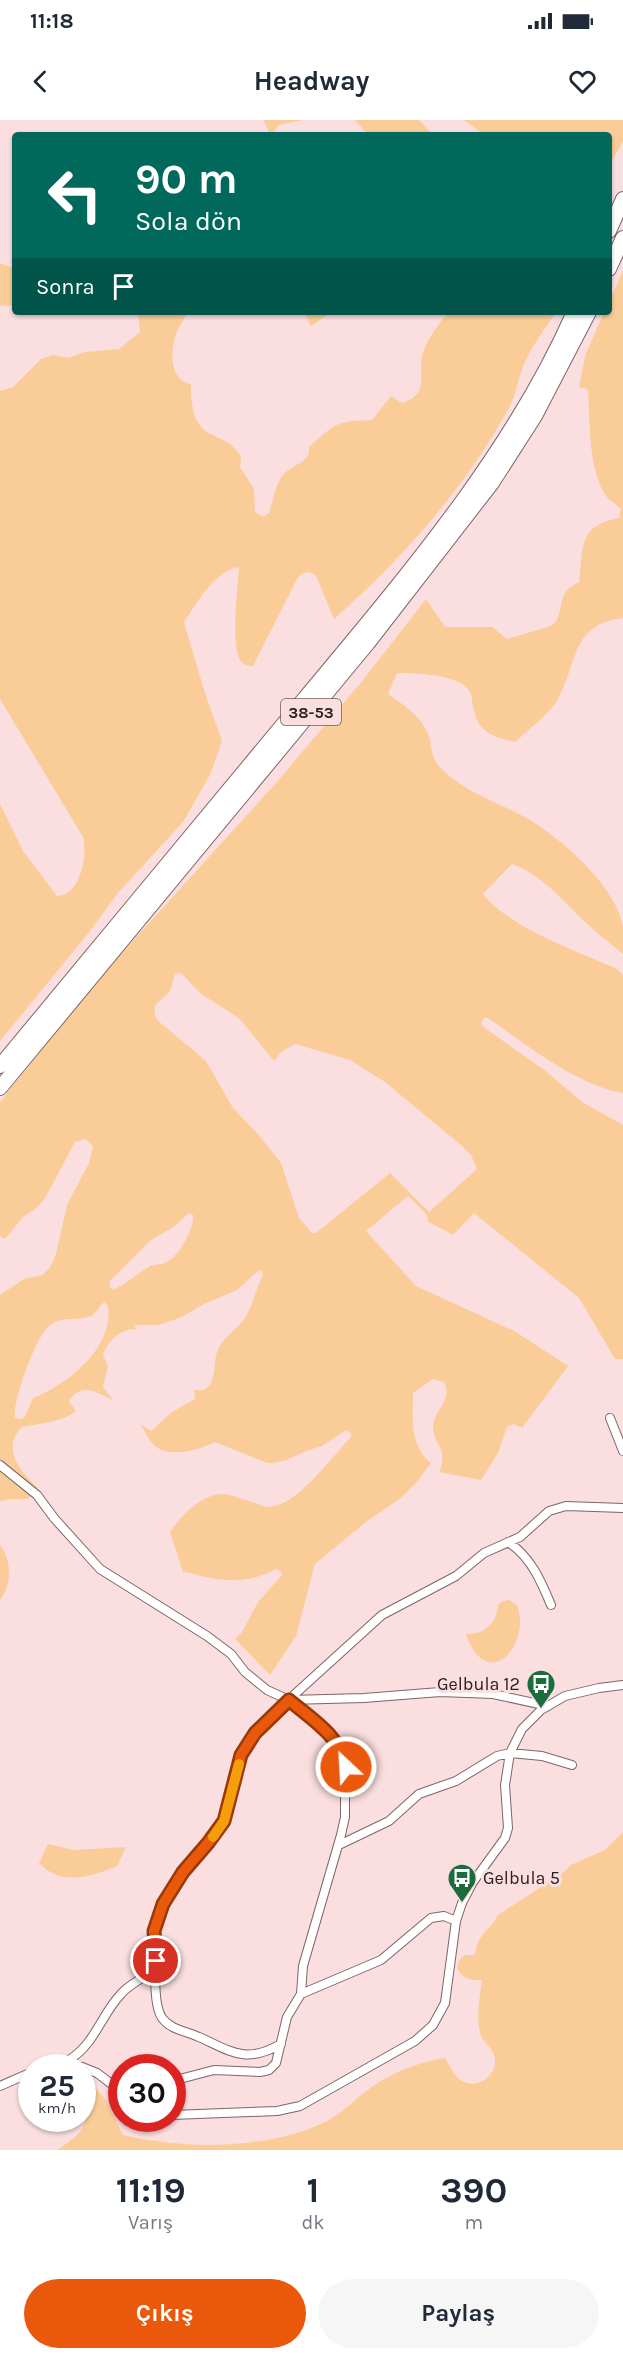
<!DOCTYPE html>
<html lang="tr">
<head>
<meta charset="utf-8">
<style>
	:root { --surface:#fff; --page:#f6f6f7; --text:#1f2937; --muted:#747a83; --accent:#ea580c }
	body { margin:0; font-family:Karla,sans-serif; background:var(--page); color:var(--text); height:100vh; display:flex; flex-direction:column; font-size:22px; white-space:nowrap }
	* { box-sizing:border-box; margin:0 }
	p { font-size:20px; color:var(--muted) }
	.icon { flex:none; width:33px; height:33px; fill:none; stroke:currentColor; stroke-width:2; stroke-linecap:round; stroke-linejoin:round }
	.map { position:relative; height:2030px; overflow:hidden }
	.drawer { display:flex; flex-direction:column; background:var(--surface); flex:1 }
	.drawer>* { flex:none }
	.top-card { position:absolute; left:12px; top:12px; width:600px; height:183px; border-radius:6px; box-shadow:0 2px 4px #0004; background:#00695c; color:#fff; overflow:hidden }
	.speed { position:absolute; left:18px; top:1934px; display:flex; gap:12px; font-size:30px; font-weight:700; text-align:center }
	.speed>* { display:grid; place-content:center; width:78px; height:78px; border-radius:50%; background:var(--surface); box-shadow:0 2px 4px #0004; line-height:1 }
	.speed small { font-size:15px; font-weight:400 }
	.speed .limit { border:9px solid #d22; background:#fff; color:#111 }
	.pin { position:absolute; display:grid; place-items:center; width:51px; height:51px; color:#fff; margin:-26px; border:3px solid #fff; border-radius:50%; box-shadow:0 2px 6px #0007 }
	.me { position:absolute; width:66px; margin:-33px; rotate:335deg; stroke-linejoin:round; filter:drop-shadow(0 0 4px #0008) }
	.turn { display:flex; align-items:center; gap:21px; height:126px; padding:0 24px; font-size:27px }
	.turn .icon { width:78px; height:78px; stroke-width:2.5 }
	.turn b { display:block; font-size:42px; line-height:51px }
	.then { display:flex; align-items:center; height:57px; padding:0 24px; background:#0003; gap:12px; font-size:22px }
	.eta { display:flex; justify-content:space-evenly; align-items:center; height:102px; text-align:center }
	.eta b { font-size:36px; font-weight:700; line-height:42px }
	.cta { display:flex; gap:12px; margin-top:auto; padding:12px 24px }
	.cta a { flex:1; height:69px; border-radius:36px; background:var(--accent); color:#fff; font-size:24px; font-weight:700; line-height:69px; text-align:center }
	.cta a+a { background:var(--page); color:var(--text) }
	.status { display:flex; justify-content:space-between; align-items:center; height:42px; padding:0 30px; background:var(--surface); direction:ltr }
	.status svg { height:16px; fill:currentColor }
	header { display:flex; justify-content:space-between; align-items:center; height:78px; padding:0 24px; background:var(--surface); font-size:27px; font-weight:700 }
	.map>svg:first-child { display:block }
	.green { fill:#facd98; fill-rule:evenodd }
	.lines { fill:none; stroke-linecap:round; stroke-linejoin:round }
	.street-casing { stroke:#7e6566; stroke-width:10 }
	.highway-casing { stroke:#7e6566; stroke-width:16 }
	.street { stroke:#fff; stroke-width:8 }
	.highway { stroke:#fff; stroke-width:14 }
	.route-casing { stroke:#983908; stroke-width:15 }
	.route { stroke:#ea580c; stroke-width:10 }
	.slow { stroke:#f59e0b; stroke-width:10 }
	.labels { text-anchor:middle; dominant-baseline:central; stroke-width:6; stroke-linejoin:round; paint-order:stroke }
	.shield { fill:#fbdedf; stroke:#695a5a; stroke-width:1.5 }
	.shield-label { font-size:16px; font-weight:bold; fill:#2b2121 }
	.poi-label { font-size:18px; fill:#2b2121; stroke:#fbdedf; text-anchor:end }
</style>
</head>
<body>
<div class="status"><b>11:18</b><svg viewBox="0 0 49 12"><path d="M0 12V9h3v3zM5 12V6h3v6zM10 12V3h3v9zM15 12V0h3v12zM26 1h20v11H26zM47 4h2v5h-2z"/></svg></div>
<header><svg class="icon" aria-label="back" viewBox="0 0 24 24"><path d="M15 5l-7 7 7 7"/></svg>Headway<svg class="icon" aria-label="heart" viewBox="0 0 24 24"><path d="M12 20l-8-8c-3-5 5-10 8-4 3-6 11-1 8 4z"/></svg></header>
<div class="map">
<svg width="623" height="2030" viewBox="0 0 623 2030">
	<rect width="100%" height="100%" fill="#fbdedf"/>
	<path class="green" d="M 263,0 L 303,0 L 279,5 L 271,15 Z
		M 355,0 L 419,0 L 433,15 L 368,15 Z
		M 464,0 L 623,0 L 623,22 L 609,45 L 609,15 L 484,15 Z
		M 0,143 L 15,149 L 15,185 L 0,186 Z
		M 623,151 L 623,498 C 571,504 578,543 558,579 C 550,593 527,611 515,622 C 493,617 477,612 473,586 C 472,581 472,573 468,569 C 456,554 415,553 397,553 L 388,574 C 404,585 422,597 429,616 C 432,626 431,637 439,646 C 461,670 492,680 521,695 C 556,713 617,766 623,807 C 623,816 623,826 623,834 C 609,822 594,811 581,798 C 559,776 541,755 512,744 L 483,774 C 511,809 576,830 617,849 L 623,855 L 623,973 C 578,966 525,924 488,898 L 484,898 L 481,903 L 482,906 L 547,952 L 582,982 L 623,1005 L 623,1239 L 615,1239 L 579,1178 L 474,1093 L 453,1115 L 429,1102 L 426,1094 L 408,1076 L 366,1111 L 416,1166 L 516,1212 L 568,1246 L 522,1308 L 514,1304 L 507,1307 L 498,1333 L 481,1360 L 439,1352 C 450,1328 432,1324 433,1306 C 435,1289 453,1280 444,1262 L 433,1259 L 413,1273 C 413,1298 409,1325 431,1343 L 417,1362 L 401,1378 L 367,1401 L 315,1444 L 296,1516 L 270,1555 L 235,1519 L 242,1512 L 258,1482 L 282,1455 L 281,1451 L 276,1449 C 254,1461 231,1463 206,1457 C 198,1456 191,1452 183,1452 L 170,1412 C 181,1396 203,1372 225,1374 C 234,1375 243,1380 252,1382 C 261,1385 268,1389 278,1385 C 302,1378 333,1336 351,1317 L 351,1313 L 346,1310 L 322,1326 L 306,1331 L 287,1340 L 273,1343 L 267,1343 L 215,1322 C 199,1330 169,1339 154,1325 C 148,1319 145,1311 140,1304 L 151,1311 L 172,1292 L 195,1279 L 194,1270 C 199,1270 204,1271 208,1267 C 215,1260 214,1244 216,1235 C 221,1219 232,1213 242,1202 C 253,1188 255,1170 263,1155 L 262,1151 L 259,1150 L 237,1170 L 204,1184 L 182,1197 L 159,1205 L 134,1205 L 137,1209 C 120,1209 108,1220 103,1235 L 108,1246 L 103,1267 L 114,1281 C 98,1273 82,1261 69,1281 L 76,1291 C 60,1303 41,1303 22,1307 C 0,1328 21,1352 38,1368 L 28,1379 L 11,1379 L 0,1381 L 0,1175 L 24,1159 L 43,1155 L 51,1146 L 56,1134 L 67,1085 L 89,1043 L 93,1026 L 86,1019 L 75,1022 L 44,1080 L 35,1089 L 23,1097 L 5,1119 L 0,1116 L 0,982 L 102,855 L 276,663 L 363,560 L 426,479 L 445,507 L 492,507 L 507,519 L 550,506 L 556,502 C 565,484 556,473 579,462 C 584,427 577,406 619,398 L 621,389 C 617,385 610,381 607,377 C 588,352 590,301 588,271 L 585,268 L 579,268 L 585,236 L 604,192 L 609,192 L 609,182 ZM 178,853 L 182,854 L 201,874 L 239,898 L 274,941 L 281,932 L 295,924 L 350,940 L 385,962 L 462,1026 L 471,1035 L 477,1049 L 429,1092 L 390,1053 L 316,1113 L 312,1113 L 299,1098 L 281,1043 L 258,1014 L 233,988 L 206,941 L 157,900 C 149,880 163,883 170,870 C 173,865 173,859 175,854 ZM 189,1093 L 193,1095 C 195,1108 178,1138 165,1143 C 159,1146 153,1143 147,1148 C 136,1155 127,1163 115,1169 L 110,1168 L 110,1161 L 151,1120 L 175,1106 ZM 104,1182 L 108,1186 C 114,1228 68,1264 33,1278 L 25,1297 L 21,1299 L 15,1298 C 12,1282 37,1213 51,1204 C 65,1196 78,1201 92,1196 Z
		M 138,192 L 188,192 C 184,199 179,206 176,214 C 170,232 169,259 191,264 C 191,282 192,306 211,314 C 225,321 231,322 241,336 L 240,347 L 254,369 L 255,392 L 263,397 L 269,393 C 273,382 275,366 282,356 C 291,344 311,344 309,327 C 336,303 336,301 372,300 L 391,276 L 402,283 C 431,274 417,254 423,232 C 428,218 439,203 449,192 L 556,192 C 545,209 533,224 525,242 C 518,258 516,275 508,290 C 464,369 402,439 334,499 L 316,456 C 310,450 302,451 297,459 L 253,546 C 248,546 244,545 241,541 C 230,527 238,466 239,447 C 214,451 198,482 184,502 L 204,570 L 222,621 L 210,655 L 183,702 L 118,773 L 87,815 L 0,921 L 0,684 L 23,731 L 57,776 C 80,777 88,735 83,717 L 0,579 L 0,271 L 13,267 L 41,239 L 53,235 L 68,238 L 85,232 L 119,229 L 140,212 Z
		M 304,192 L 331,192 L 311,206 Z
		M 0,1425 C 12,1441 12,1464 0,1480 Z
		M 509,1480 L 517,1485 C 532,1525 487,1575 466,1514 C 484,1515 497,1503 498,1485 L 503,1481 Z
		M 623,1712 L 623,2030 L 57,2030 C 100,2003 82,1995 83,1953 L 105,1979 L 123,2015 C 185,2030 272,2030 329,2000 C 343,1992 353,1981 365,1972 C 389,1953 416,1943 445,1938 C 449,1944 453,1953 458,1958 C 473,1972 496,1958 495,1940 C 495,1928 482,1923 480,1912 C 476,1896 480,1876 482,1860 C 464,1863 447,1847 465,1835 L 475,1835 C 478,1811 490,1812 498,1795 L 544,1765 L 555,1760 L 571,1745 L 605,1730 Z
		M 48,1724 L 73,1730 L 126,1727 L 117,1746 C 90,1757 62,1767 39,1743 Z"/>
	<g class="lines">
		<g class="street-casing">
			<path id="street" d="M 610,1298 L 623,1331
				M 0,1345 L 37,1375 L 54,1398 L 100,1449 L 207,1516 L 231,1534 L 245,1552 L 267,1570 L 289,1580 L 327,1612 L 345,1639 L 345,1697 L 341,1715 L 303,1846 L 301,1874
				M 508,1422 C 531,1437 541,1461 551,1485
				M 289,1580 L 364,1578 L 440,1572 L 493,1574 L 548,1586
				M 339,1725 L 389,1701 L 419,1674 L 456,1661 L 497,1636 L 510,1633 L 542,1636 L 572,1645
				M 154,1847 C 156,1862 154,1885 162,1898 C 171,1910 186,1911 199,1917 C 232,1932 246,1944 281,1924
				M 46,1947 C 53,1945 63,1944 69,1940 C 95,1924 101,1895 121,1874 C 130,1863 145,1859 154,1847 L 155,1841 L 154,1811 L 163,1784 L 183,1752 L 208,1723 L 224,1701 L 241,1635 L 255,1613 L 273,1594 L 382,1495 L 456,1456 L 484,1433 L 520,1417 L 549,1391 L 566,1386 L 623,1388
				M 82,1947 L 97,1953 L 122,1972
				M 172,1961 L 214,1950 L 260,1952 L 269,1950 L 276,1943 L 287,1897 L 301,1874 L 381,1840 L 431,1798 L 444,1796 L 456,1801
				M 0,1966 L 32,1952
				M 172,1995 L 277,1991 L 300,1986 L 415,1921 L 433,1905 L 445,1883 L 456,1801 L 462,1783 L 473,1762 L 505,1718 L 508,1708 L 505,1665 L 510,1633 L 522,1609 L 541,1590 L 565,1576 L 599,1568 L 623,1565"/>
		</g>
		<g class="highway-casing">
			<path id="highway" d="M 609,111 L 623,79
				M 609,149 L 623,118
				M 0,946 C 102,823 203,701 305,578 C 403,460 512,334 574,192
				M 0,968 L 368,523 L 492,363 L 535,296 L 589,192"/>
		</g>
		<use href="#street" class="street"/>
		<use href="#highway" class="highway"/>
	</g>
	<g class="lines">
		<g class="route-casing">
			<path id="route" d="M 156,1841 L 154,1811 L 163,1784 L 183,1752 L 208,1723 L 224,1701 L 241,1635 L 255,1613 L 289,1580 C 309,1597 343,1618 346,1647"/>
		</g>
		<use href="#route" class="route"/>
		<path class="slow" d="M 213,1717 L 224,1701 L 239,1644"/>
	</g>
	<defs>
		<g id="bus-pin" transform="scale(1.5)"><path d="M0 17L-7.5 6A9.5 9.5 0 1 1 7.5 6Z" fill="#1c6d3e" stroke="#fbdedf"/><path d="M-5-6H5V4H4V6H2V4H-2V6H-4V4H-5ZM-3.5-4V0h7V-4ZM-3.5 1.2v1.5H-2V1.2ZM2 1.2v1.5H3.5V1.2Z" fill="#fff"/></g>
	</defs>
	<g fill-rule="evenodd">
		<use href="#bus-pin" x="541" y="1564"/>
		<use href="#bus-pin" x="462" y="1758"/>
	</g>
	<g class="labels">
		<rect class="shield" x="281" y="579" width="60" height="26" rx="4.5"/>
		<g class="shield-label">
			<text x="311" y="592">38-53</text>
		</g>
		<g class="poi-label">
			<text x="520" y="1564">Gelbula 12</text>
			<text x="483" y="1758" text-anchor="start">Gelbula 5</text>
		</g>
	</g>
</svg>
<div class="speed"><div>25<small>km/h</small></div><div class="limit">30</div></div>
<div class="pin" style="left:156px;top:1841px;background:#d93025"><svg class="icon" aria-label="arrive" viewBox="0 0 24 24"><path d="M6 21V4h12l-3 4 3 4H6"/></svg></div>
<svg class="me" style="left:346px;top:1647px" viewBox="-20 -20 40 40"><circle r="17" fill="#ea580c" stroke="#fff" stroke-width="3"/><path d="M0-11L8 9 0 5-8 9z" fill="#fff"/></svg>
<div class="top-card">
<div class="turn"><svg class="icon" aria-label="left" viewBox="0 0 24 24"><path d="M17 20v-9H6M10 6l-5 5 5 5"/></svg><div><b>90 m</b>Sola dön</div></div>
<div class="then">Sonra<svg class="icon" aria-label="arrive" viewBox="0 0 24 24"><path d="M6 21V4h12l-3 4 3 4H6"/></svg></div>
</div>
</div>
<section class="drawer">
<div class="eta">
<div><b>11:19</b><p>Varış</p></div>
<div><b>1</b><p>dk</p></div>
<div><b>390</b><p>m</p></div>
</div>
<div class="cta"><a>Çıkış</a><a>Paylaş</a></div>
</section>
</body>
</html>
